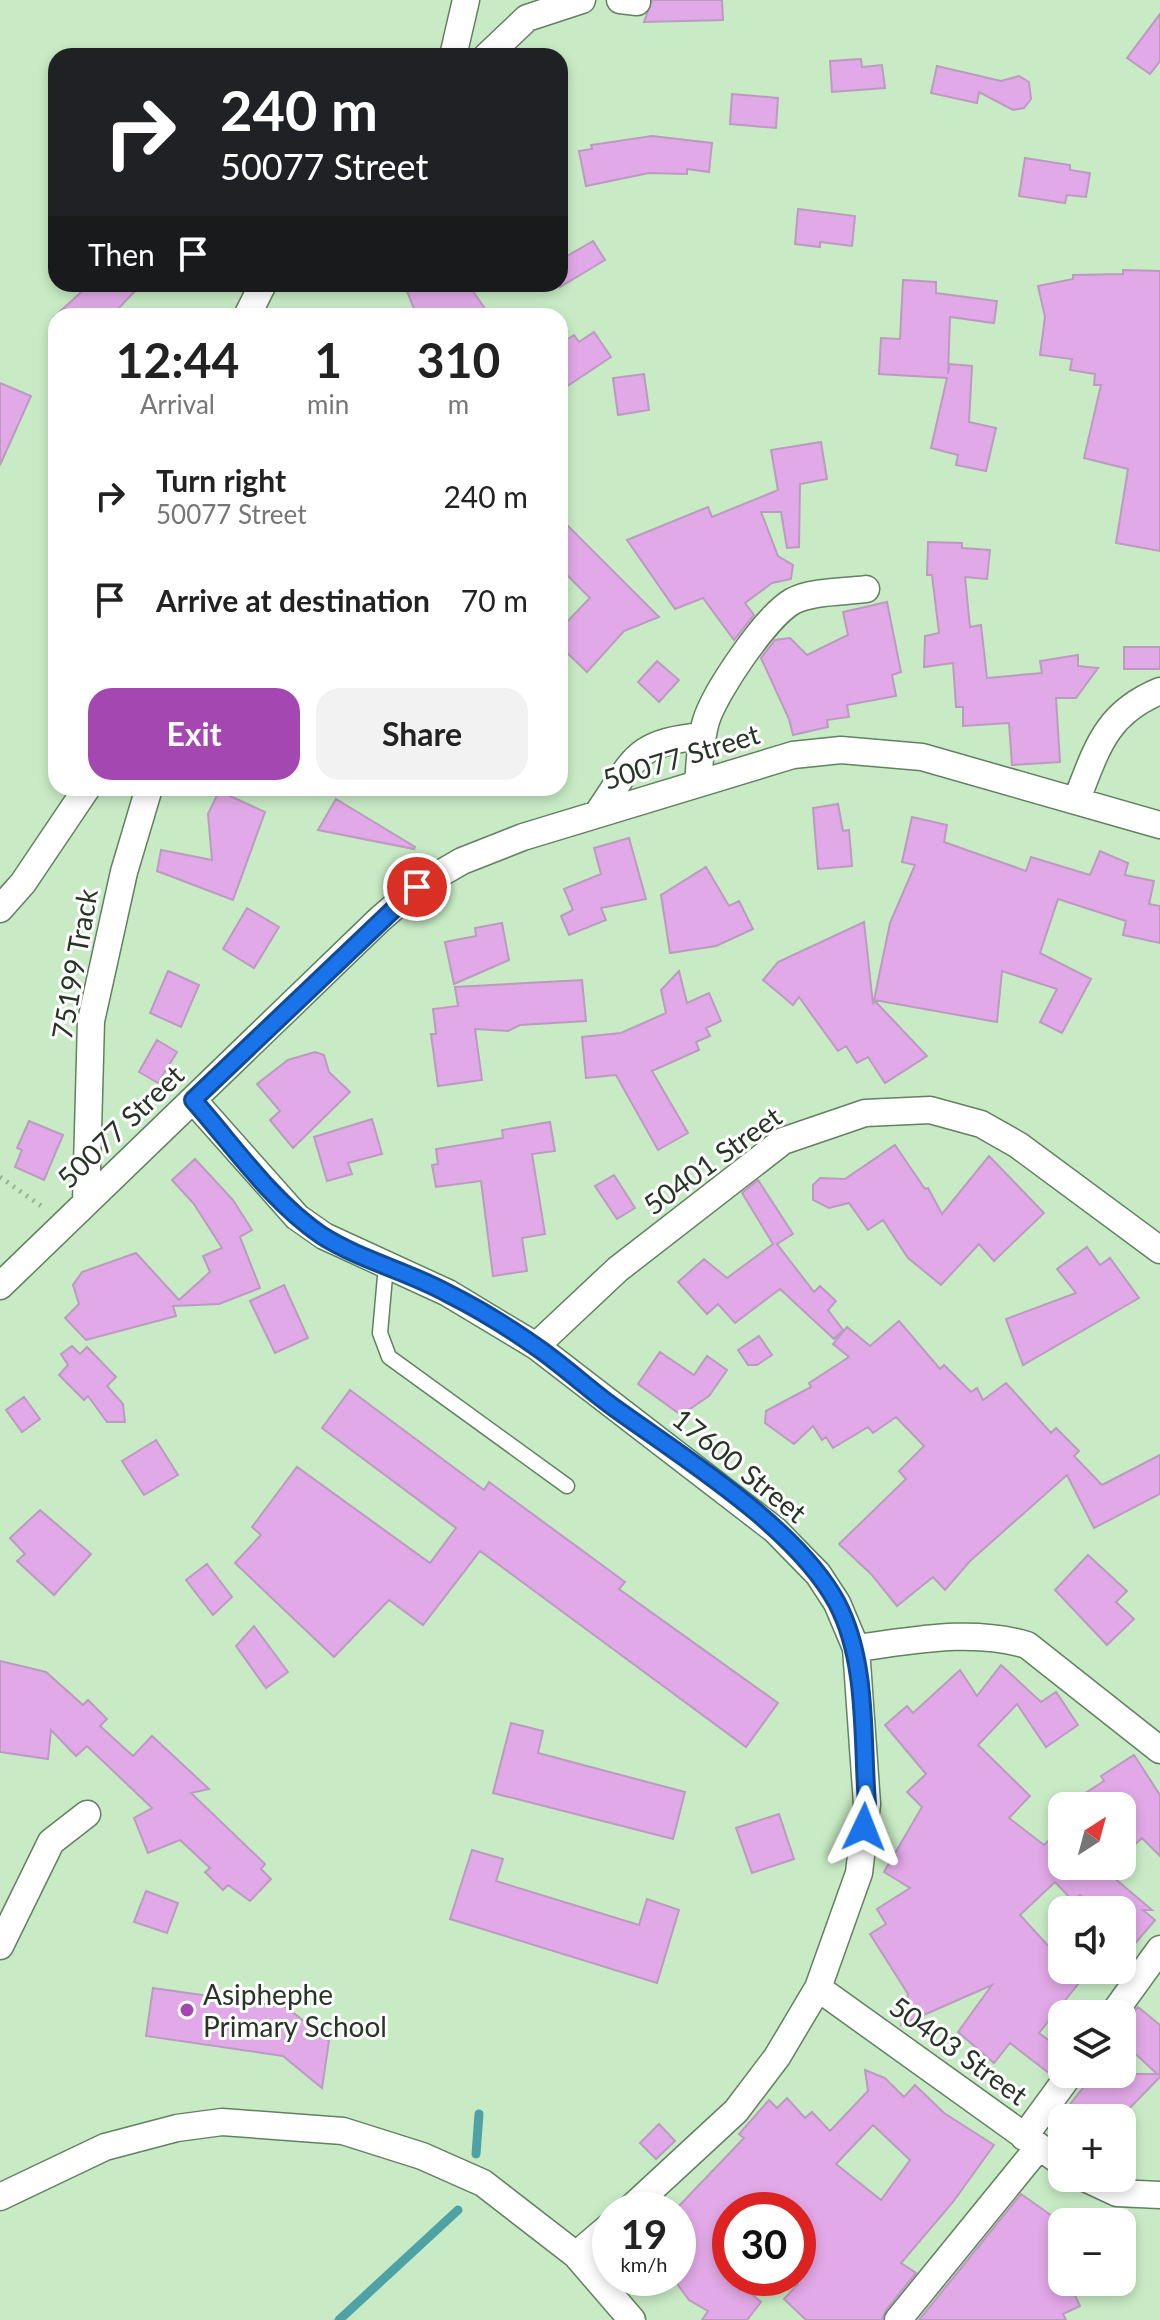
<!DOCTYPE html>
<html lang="en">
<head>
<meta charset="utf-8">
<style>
	:root { --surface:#fff; --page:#f2f2f2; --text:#222; --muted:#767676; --accent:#a547b1 }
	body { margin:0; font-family:Lato,sans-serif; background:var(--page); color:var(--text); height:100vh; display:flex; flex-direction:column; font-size:30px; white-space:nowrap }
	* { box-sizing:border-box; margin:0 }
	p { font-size:26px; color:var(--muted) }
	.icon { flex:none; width:44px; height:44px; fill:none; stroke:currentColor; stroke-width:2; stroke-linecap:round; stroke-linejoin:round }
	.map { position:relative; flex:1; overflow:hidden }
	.sheet { position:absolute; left:48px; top:308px; width:520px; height:488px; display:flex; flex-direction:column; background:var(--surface); border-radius:24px; box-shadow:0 4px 12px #0003 }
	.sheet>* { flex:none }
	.banner { position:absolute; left:48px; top:48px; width:520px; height:244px; border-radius:24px; box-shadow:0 4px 12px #0003; background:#202124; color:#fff; overflow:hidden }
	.needle { width:52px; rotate:36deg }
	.controls { position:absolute; left:1048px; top:1792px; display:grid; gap:16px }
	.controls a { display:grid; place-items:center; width:88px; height:88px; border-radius:16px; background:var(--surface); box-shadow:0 4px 12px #0003; font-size:40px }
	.speed { position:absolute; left:592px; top:2192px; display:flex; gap:16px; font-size:40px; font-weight:700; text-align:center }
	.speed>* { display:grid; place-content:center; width:104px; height:104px; border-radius:50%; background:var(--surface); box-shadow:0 4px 12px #0003; line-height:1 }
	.speed small { font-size:20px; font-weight:400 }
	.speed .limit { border:12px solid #d22; background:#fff; color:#111 }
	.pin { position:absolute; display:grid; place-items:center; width:68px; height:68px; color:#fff; margin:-34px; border:4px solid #fff; border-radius:50%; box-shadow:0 2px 8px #0007 }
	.me { position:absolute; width:88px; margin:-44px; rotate:2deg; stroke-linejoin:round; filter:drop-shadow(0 0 6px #0008) }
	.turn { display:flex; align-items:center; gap:28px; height:168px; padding:0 40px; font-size:36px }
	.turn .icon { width:104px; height:104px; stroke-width:2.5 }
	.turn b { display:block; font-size:56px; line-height:68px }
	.then { display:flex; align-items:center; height:76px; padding:0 40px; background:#0003; gap:16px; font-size:30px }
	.eta { display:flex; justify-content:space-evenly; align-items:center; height:136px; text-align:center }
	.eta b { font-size:48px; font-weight:700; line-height:56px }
	.button { display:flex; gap:16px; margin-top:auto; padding:16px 40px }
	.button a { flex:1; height:92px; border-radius:24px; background:var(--accent); color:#fff; font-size:32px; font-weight:700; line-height:92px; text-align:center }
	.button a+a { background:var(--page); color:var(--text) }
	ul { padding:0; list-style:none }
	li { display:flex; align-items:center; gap:24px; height:104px; padding:0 40px }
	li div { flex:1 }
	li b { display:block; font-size:30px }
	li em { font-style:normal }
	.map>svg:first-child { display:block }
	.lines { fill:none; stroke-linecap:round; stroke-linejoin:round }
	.stream { stroke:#4ea2a5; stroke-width:9 }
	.building { fill:#e1a9e7; stroke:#bb9bbf; stroke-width:2; fill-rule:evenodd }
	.lane-casing { stroke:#628160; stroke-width:17 }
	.street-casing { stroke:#628160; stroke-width:29 }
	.path { stroke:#96b293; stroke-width:5; stroke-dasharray:2 6; stroke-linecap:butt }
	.lane { stroke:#fff; stroke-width:14 }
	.street { stroke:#fff; stroke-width:26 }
	.route-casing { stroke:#114b97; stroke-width:20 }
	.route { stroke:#1a73e8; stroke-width:14 }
	.poi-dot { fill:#a547b1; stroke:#fff; stroke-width:3 }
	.labels { text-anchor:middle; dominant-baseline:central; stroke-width:6; stroke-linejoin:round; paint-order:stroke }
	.street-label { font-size:28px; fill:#273426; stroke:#fff }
	.poi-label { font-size:28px; fill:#273426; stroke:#fff; text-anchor:start }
</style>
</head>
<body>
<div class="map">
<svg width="1160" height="2320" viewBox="0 0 1160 2320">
	<rect width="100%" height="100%" fill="#c8ebc5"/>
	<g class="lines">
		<path class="stream" d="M 476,2154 L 479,2114
			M 339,2320 L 458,2210"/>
	</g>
	<path class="building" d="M 652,0 L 722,0 L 723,20 L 644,22 Z
		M 1160,14 L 1160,61 L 1150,74 L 1127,58 Z
		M 861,59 L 862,67 L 882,65 L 885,88 L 832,92 L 830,61 Z
		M 937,66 L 1001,81 L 1019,76 L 1029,82 L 1031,99 L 1024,108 L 1013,110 L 979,92 L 977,103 L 931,93 Z
		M 732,94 L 778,98 L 776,128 L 730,124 Z
		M 652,136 L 712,143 L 709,172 L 687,169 L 687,174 L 649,173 L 586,186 L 579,151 L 592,149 L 591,145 Z
		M 1025,158 L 1070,165 L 1070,170 L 1090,173 L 1086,197 L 1067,195 L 1065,203 L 1019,196 Z
		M 798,209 L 855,216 L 852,246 L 820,242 L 820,247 L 795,244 Z
		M 593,241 L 605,260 L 560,287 L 560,260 Z
		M 1123,270 L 1160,271 L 1160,551 L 1116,543 L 1128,469 L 1084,458 L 1101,385 L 1094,385 L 1095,374 L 1070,370 L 1072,359 L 1040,355 L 1045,317 L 1038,286 L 1073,279 L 1073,275 L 1123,274 Z
		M 903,280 L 936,282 L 936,293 L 997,301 L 994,323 L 950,317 L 948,374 L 950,364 L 972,366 L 969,422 L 996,428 L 986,471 L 956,465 L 958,455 L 931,448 L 947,378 L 879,374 L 881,338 L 900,339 Z
		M 90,284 L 142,284 L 111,316 L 55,316 Z
		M 404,284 L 468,284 L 490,316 L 417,316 Z
		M 594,332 L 611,357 L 560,391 L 560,344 L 574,335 L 579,342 Z
		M 644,374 L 649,410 L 618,415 L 613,378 Z
		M 0,383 L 31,396 L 0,465 Z
		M 821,442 L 827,479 L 800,484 L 799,547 L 787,548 L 781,512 L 761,512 L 778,556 L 793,565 L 791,579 L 772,583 L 745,603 L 754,615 L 734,640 L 703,598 L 675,609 L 627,540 L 708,507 L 712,517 L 778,490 L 771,450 Z
		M 560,518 L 659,617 L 624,631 L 587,672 L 560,646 L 560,629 L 590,598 L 560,568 Z
		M 928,542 L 962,543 L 962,548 L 990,550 L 987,579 L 965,577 L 970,627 L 981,625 L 987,678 L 1042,673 L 1040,661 L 1078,655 L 1078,666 L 1098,668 L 1076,698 L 1056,698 L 1060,762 L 1012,765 L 1009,723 L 963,726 L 963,707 L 956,707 L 953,663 L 924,667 L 925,636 L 939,633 L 932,575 L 927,575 Z
		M 887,602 L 901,672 L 892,675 L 896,696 L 847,705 L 849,717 L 827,720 L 828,727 L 793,735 L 789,719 L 761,658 L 775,640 L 790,638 L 807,655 L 848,635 L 843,612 Z
		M 1124,647 L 1160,647 L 1160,669 L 1124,669 Z
		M 657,661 L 679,680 L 659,702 L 638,682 Z
		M 219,791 L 265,812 L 233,900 L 157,871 L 161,850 L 212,860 L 208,814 Z
		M 336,799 L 415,847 L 414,849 L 318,830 Z
		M 838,804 L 843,831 L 849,830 L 852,866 L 818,869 L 813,808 Z
		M 912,817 L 947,825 L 944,842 L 1026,871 L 1031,857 L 1090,875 L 1100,851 L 1128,863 L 1125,875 L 1154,881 L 1149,904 L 1160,906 L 1160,943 L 1123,935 L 1126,921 L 1058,899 L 1040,953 L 1091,979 L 1062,1033 L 1040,1022 L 1057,989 L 1002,971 L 997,1022 L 874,1000 L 890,923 L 915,865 L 902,862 Z
		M 629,838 L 646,899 L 601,908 L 606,920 L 569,935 L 561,916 L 573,910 L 564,889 L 601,874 L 594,848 Z
		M 706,867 L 729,906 L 739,901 L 753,929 L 716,946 L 670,953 L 661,895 Z
		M 247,908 L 279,927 L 254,968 L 223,949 Z
		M 864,922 L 873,1004 L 874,1000 L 927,1056 L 885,1083 L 868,1057 L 857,1063 L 846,1046 L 838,1051 L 799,997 L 793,1005 L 763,980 L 778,962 Z
		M 502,923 L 509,960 L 454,984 L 445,942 L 476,936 L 475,928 Z
		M 168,971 L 199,985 L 181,1027 L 150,1013 Z
		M 679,971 L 687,1003 L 709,993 L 721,1021 L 706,1028 L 710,1036 L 696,1042 L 699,1050 L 652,1071 L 688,1133 L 658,1150 L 616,1075 L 586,1078 L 582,1037 L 621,1033 L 666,1013 L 661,990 Z
		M 582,980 L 586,1021 L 520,1025 L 508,1031 L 475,1029 L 482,1080 L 438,1086 L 431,1034 L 436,1034 L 433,1009 L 458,1006 L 455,987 Z
		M 157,1040 L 177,1052 L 158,1083 L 139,1072 Z
		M 315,1052 L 324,1055 L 329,1072 L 350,1092 L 293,1148 L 270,1120 L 280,1111 L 257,1084 L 288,1060 Z
		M 372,1119 L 382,1154 L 348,1163 L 352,1174 L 327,1181 L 314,1137 Z
		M 29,1121 L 63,1135 L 44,1180 L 15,1167 L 22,1150 L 17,1148 Z
		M 550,1122 L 555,1151 L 532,1154 L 545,1234 L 522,1238 L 527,1271 L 493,1276 L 481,1181 L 436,1187 L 432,1165 L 438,1164 L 436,1149 L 503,1138 L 502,1130 Z
		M 895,1145 L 925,1189 L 928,1188 L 942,1214 L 989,1156 L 1044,1213 L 994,1261 L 979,1244 L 941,1285 L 908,1258 L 883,1220 L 868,1230 L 849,1203 L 829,1208 L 813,1200 L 813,1185 L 820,1178 L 845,1179 Z
		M 195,1159 L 233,1200 L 252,1230 L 240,1237 L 260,1288 L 219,1304 L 173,1306 L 176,1316 L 86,1340 L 65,1318 L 79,1304 L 73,1285 L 82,1272 L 136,1253 L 179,1300 L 210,1272 L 203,1256 L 222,1248 L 194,1204 L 172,1180 Z
		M 614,1175 L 635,1208 L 617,1219 L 595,1186 Z
		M 758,1180 L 793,1234 L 777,1244 L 814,1292 L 820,1286 L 836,1301 L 828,1310 L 843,1330 L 834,1339 L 780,1289 L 735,1323 L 718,1304 L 707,1314 L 678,1282 L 704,1259 L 727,1278 L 773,1244 L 742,1193 Z
		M 1087,1247 L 1100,1265 L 1110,1258 L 1139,1298 L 1023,1365 L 1006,1319 L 1076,1293 L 1057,1269 Z
		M 284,1285 L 308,1338 L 275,1353 L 250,1301 Z
		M 899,1321 L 940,1369 L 944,1365 L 971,1392 L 977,1388 L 983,1400 L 1006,1383 L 1051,1433 L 1056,1428 L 1079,1451 L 1074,1456 L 1102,1485 L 1160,1455 L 1160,1494 L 1094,1528 L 1067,1475 L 970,1561 L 945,1590 L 933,1577 L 897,1606 L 872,1575 L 839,1544 L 906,1479 L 899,1471 L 924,1446 L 896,1417 L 873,1433 L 868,1427 L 833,1448 L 826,1437 L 822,1440 L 813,1426 L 794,1444 L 765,1423 L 766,1411 L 811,1387 L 809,1383 L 849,1357 L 833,1344 L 847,1327 L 870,1346 Z
		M 759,1336 L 772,1355 L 757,1365 L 748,1365 L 738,1350 Z
		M 72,1346 L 80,1354 L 87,1347 L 116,1377 L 107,1386 L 123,1404 L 125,1422 L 107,1422 L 88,1396 L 84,1400 L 59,1375 L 68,1365 L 61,1354 Z
		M 660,1352 L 694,1375 L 707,1356 L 727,1370 L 709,1396 L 681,1415 L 638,1384 Z
		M 350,1390 L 484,1490 L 489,1482 L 625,1582 L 619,1589 L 778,1703 L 746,1747 L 480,1551 L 423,1625 L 389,1600 L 334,1657 L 235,1563 L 261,1535 L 252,1527 L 297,1467 L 430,1563 L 456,1528 L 322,1428 Z
		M 24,1397 L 40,1419 L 22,1432 L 6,1410 Z
		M 156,1440 L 178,1475 L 144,1495 L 122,1461 Z
		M 40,1510 L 91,1554 L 54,1595 L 17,1561 L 25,1554 L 10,1538 Z
		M 1088,1555 L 1127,1591 L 1116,1602 L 1134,1619 L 1107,1645 L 1055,1590 Z
		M 207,1564 L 232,1597 L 213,1615 L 186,1580 Z
		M 254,1626 L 288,1672 L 266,1688 L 236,1646 Z
		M 0,1661 L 46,1672 L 83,1705 L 88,1700 L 107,1719 L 100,1726 L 133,1756 L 152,1736 L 209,1789 L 191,1793 L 265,1864 L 261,1869 L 271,1879 L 250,1901 L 228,1885 L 223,1890 L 205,1872 L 210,1868 L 180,1840 L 148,1853 L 134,1818 L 152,1808 L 87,1746 L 76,1756 L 51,1730 L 48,1759 L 0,1752 Z
		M 1001,1665 L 1041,1702 L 1056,1692 L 1078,1725 L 1046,1747 L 1017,1704 L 978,1745 L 1030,1796 L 1009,1818 L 1044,1845 L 1062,1828 L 1062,1866 L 1100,1866 L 1152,1910 L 1143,1910 L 1155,1920 L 1122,1959 L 1122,1910 L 1098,1910 L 1080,1895 L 1073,1901 L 1055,1882 L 1020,1915 L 1062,1961 L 1062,1970 L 1073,1970 L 1083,1978 L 1039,2033 L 1062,2050 L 1062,2060 L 1050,2074 L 1010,2043 L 994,2063 L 958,2032 L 992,1985 L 901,2025 L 908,1994 L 870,1934 L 886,1924 L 877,1909 L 910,1888 L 884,1872 L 922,1807 L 907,1792 L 926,1774 L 885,1725 L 907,1706 L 913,1713 L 960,1670 L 977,1696 Z
		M 511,1723 L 543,1731 L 538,1753 L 685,1792 L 673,1839 L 493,1793 Z
		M 1134,1755 L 1160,1795 L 1160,1856 L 1142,1838 L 1122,1856 L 1122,1806 L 1065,1806 L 1104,1781 L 1101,1776 Z
		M 779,1814 L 794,1859 L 752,1873 L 736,1828 Z
		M 472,1850 L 503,1859 L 496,1881 L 639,1925 L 647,1899 L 679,1910 L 657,1983 L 450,1919 Z
		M 146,1891 L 178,1903 L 167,1933 L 134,1922 Z
		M 153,1988 L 286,2007 L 329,2041 L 322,2088 L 283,2056 L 146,2036 Z
		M 1138,2007 L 1160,2025 L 1160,2077 L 1120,2118 L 1079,2118 L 1067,2108 L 1094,2074 L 1157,2074 L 1122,2041 L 1122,2027 Z
		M 865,2070 L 885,2078 L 904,2097 L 915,2085 L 944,2113 L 994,2145 L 953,2202 L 901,2263 L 916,2273 L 886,2310 L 882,2320 L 806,2320 L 784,2299 L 798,2284 L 798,2210 L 730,2210 L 730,2268 L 727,2273 L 761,2302 L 747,2320 L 702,2320 L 708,2311 L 689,2300 L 678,2285 L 678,2207 L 744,2138 L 739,2134 L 769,2100 L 777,2108 L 787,2098 L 805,2118 L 812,2112 L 830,2131 L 868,2091 ZM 873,2125 L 910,2160 L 881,2200 L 836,2164 Z
		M 659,2124 L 675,2141 L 656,2159 L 640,2143 Z
		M 1021,2194 L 1062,2223 L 1062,2282 L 1069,2282 L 1080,2306 L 1063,2314 L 1066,2320 L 919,2320 Z"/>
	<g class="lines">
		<g class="lane-casing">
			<path id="lane" d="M 386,1265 L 380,1333 L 389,1357 L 567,1486"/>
		</g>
		<g class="street-casing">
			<path id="street" d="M 620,0 L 637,2
				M 453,56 L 466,0
				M 487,56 L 527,18 L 582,0
				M 247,316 L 263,284
				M 698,783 C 700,763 700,741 706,721 C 715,692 766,616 793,601 C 812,591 845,592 866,589
				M 1077,799 C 1097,748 1106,713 1160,691
				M 597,814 C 635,760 632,743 702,736
				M 0,909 L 23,883 L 87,788
				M 193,1100 L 297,1217 L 324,1236 L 448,1293 L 536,1346 L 775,1530 L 818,1574 L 837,1603 L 856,1648 L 867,1804 L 859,1873 L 818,1988 L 777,2057 L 736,2111 L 629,2210
				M 86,1203 L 91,1021 L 124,872 L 149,788
				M 0,1286 L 379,920 L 417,887 L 462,861 L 523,837 L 793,755 L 841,750 L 922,757 L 1160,825
				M 536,1346 L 618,1269 L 783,1141 L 865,1113 L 930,1110 L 981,1124 L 1018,1145 L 1160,1250
				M 856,1648 C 912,1641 971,1628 1027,1645 L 1160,1750
				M 0,1946 L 51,1842 L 87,1814
				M 818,1988 L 1062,2163
				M 1113,2014 L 1160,1949
				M 1024,2137 L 1070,2074
				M 1085,2178 L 1117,2193 L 1160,2195
				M 0,2197 L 105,2147 L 177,2128 L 222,2122 L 343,2131 L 422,2156 L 483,2183 L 576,2255 L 632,2320
				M 576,2255 L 610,2226
				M 898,2320 L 1038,2148"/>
		</g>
		<path class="path" d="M 0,1177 L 44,1208"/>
		<use href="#lane" class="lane"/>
		<use href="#street" class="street"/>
	</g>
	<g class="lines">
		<g class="route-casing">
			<path id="route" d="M 417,887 L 193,1100 C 233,1145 271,1201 321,1235 C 360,1260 407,1271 447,1293 C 477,1308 508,1327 535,1346 C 563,1365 588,1389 616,1409 C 684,1458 797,1528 837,1603 C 868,1662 862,1739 867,1804 L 864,1827"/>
		</g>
		<use href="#route" class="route"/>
	</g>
	<circle class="poi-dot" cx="187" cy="2010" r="8"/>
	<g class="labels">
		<g class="street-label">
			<text transform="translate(681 756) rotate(-17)">50077 Street</text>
			<text transform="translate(74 964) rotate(-80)">75199 Track</text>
			<text transform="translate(120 1126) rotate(-44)">50077 Street</text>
			<text transform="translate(712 1160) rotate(-36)">50401 Street</text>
			<text transform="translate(740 1465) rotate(39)">17600 Street</text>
			<text transform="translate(959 2050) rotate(36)">50403 Street</text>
		</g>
		<g class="poi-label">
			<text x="203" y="1994">Asiphephe<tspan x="203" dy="32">Primary School</tspan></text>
		</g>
	</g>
</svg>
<div class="controls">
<a><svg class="needle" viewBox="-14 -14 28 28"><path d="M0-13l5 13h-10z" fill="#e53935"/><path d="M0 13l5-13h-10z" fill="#767676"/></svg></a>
<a><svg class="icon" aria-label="sound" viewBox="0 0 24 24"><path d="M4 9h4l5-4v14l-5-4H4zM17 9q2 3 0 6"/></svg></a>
<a><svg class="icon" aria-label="layers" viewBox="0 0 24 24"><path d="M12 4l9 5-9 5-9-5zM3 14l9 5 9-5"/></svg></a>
<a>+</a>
<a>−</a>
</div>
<div class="speed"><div>19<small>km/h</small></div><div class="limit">30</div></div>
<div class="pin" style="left:417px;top:887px;background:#d93025"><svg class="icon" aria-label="arrive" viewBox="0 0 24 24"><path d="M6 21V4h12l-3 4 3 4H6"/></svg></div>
<svg class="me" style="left:864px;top:1827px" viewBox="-20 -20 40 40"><path d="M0-17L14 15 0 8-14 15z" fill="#1a73e8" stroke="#fff" stroke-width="4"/></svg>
<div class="banner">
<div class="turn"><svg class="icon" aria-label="right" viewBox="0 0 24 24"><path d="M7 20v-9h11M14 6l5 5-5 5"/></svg><div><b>240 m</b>50077 Street</div></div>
<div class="then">Then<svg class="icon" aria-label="arrive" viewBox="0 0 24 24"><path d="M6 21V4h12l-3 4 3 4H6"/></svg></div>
</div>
<section class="sheet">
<div class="eta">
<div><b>12:44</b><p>Arrival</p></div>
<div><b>1</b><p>min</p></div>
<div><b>310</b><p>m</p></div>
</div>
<ul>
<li><svg class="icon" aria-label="right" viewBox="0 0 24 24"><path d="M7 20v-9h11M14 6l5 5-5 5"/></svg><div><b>Turn right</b><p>50077 Street</p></div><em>240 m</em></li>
<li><svg class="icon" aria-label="arrive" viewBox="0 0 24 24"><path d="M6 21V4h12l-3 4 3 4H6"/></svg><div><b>Arrive at destination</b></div><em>70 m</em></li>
</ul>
<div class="button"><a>Exit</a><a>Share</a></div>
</section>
</div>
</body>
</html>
